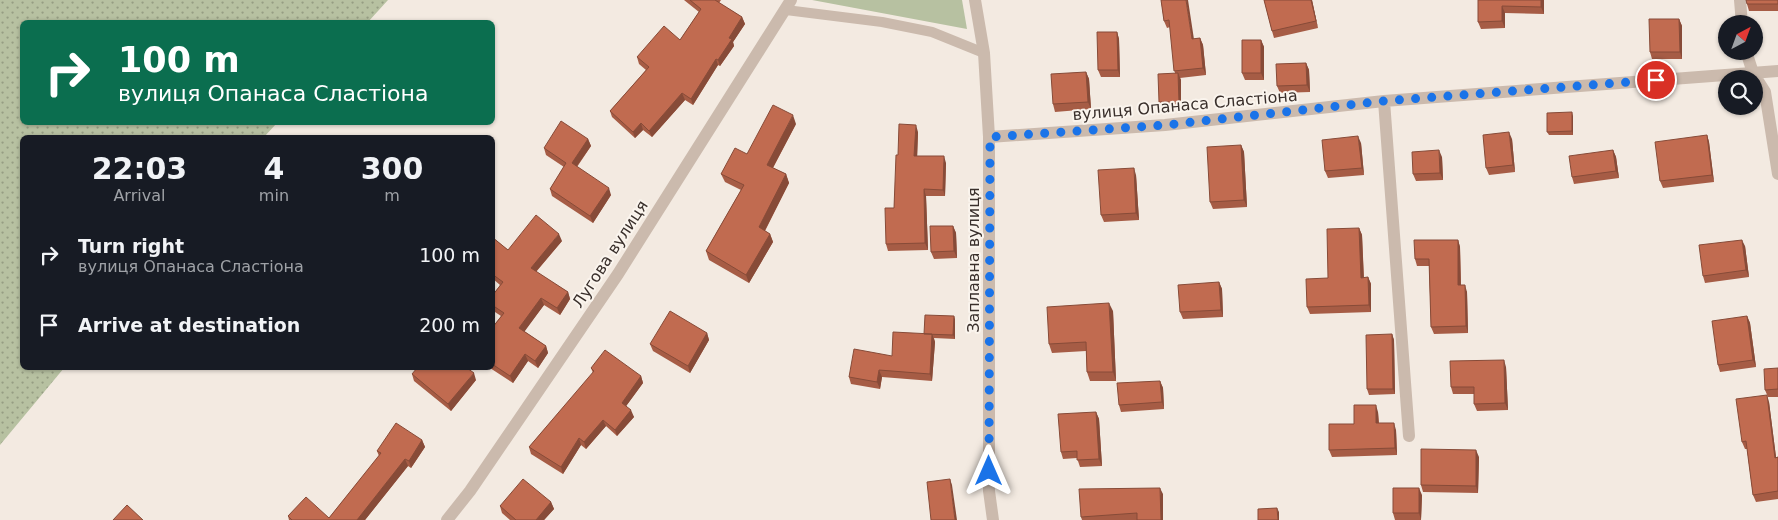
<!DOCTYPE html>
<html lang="en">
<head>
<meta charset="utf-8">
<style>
	:root { --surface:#171b24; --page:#242831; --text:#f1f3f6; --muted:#9ea1a6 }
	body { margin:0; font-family:"DejaVu Sans",sans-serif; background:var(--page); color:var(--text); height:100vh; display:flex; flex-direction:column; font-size:19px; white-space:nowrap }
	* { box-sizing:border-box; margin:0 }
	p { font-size:16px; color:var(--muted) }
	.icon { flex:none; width:28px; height:28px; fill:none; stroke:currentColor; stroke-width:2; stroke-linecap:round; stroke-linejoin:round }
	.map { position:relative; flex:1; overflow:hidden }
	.panel { position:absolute; left:20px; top:135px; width:475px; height:235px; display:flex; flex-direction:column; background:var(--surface); border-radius:8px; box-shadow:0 1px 4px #0004 }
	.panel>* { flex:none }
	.guide { position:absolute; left:20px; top:20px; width:475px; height:105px; border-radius:8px; box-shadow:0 1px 4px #0004; background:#0b6e4f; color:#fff; overflow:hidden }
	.needle { width:32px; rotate:41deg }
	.buttons { position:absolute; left:1718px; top:15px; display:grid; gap:10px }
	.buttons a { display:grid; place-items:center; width:45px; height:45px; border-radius:50%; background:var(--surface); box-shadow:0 1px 4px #0004; font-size:25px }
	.pin { position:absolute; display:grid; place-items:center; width:42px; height:42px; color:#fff; margin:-21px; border:2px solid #fff; border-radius:50%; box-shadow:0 1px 5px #0007 }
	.me { position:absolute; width:55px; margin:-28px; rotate:0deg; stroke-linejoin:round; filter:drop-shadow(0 0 4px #0008) }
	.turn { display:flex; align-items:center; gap:18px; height:105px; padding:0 15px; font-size:22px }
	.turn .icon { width:65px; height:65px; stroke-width:2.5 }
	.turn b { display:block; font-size:35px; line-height:42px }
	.eta { display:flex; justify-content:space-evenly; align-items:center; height:85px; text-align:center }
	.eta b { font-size:30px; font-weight:700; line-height:35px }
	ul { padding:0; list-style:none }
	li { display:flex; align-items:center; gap:15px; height:70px; padding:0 15px }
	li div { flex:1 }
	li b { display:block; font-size:19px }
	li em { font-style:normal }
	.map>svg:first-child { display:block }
	.grass { fill:url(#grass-dots) }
	.pitch { fill:#b7c1a1 }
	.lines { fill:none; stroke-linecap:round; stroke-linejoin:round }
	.lane { stroke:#cbbaad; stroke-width:10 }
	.street { stroke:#cbbaad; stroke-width:12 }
	.wall { fill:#a65c45 }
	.shaded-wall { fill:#874b38 }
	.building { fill:#c16b50; stroke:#874b38 }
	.route { stroke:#1a73e8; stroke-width:9; stroke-dasharray:0 16.2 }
	.labels { text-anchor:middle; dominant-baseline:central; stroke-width:4; stroke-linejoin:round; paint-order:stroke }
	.street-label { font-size:16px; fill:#392f2b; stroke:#faf4ed }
</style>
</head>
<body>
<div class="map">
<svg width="1778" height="520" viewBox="0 0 1778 520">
	<defs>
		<pattern id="grass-dots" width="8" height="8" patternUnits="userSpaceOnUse" patternTransform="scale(1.25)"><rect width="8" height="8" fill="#b7c1a1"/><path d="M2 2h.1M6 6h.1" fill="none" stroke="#969d83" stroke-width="1.8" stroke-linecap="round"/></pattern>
	</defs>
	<rect width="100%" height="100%" fill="#f3eae1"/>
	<path class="grass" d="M 0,0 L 388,0 L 368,22 L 22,22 L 22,122 L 277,123 L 264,137 L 22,138 L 22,368 L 64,368 L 0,445 Z"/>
	<path class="pitch" d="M 812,0 L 962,0 L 967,29 Z"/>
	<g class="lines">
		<path class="lane" d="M 786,10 L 882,22 L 932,32 L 984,53"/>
		<path class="street" d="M 975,0 L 984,53 L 989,137 L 989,491 L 993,520
			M 1740,0 L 1742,24
			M 1746,51 L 1753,73 L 1765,92 L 1778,174
			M 1384,101 L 1409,436
			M 989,137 L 1165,125 L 1384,101 L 1778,71
			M 447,520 L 470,491 L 618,274 L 791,0"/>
	</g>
	<path class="wall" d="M 684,0 L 721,0 L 719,3 L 742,17 L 745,24 L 733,42 L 734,46 L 720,66 L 718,65 L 693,105 L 685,100 L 652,137 L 643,130 L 635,138 L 612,117 L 610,111 L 646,70 L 639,64 L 637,57 L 680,40 L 699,12 Z
		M 1161,0 L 1193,39 L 1200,38 L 1203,45 L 1206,75 L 1180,78 L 1181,80 L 1181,109 L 1162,109 L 1159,102 L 1175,73 L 1170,27 L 1167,28 L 1164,21 Z
		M 1264,0 L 1312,0 L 1318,28 L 1274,38 L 1272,31 Z
		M 1478,0 L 1544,0 L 1544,14 L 1505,13 L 1505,28 L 1481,29 L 1478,22 Z
		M 1778,0 L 1778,11 L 1749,11 L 1747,4 Z
		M 1679,19 L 1682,26 L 1682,59 L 1652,59 L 1650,52 Z
		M 1117,32 L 1119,39 L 1120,77 L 1101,77 L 1098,70 Z
		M 1261,40 L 1264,47 L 1264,80 L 1245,80 L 1242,73 Z
		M 1306,63 L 1309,70 L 1310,92 L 1280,93 L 1277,86 Z
		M 1086,72 L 1089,79 L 1091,109 L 1055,112 L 1053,104 Z
		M 1573,116 L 1573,135 L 1549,135 L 1547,132 Z
		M 796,124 L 773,168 L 786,174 L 789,183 L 765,231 L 770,234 L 773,242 L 749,283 L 709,260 L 706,251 L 741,190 L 725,182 L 721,174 L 747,154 Z
		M 918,132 L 917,156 L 946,163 L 945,196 L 926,196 L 928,250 L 888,251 L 886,244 L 894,208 L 898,155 Z
		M 1707,135 L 1709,142 L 1714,182 L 1663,188 L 1660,181 Z
		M 588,139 L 591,146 L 577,167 L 611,195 L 593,223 L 552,196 L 550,189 L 564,167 L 546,155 L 544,148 Z
		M 1512,139 L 1515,172 L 1489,175 L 1486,168 Z
		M 1361,143 L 1364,175 L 1328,178 L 1325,171 Z
		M 1241,145 L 1244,152 L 1247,207 L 1213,209 L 1210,202 Z
		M 1613,150 L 1616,157 L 1619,178 L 1574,184 L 1572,177 Z
		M 1442,157 L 1443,180 L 1416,181 L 1413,174 Z
		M 1136,175 L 1139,220 L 1104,222 L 1101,215 Z
		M 953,226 L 956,233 L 957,258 L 934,259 L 931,252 Z
		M 1359,228 L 1362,235 L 1364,278 L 1368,277 L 1371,284 L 1371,312 L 1310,314 L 1307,307 L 1328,278 Z
		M 492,237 L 508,250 L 562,241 L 536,272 L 568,292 L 570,299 L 560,315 L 544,305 L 524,331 L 546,346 L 548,353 L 538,368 L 528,361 L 513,383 L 490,368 L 492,368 L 492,328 L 501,316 L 492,310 L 492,296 L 500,285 L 492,278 Z
		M 1458,240 L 1460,247 L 1461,285 L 1467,292 L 1468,333 L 1434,334 L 1431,327 L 1429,266 L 1417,266 L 1415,259 Z
		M 1745,246 L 1749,277 L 1705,283 L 1703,276 Z
		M 1219,282 L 1222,289 L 1223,317 L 1183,319 L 1180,312 Z
		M 1113,311 L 1116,381 L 1090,381 L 1087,372 L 1086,351 L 1052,353 L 1049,344 Z
		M 954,316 L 955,320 L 955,339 L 934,338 L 935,342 L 932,381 L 882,377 L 880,389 L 851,384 L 849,377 L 892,356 L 924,334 Z
		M 1747,316 L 1750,323 L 1756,367 L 1720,372 L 1718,365 Z
		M 707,333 L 709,340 L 690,373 L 653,351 L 650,344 Z
		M 1392,334 L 1394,340 L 1395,394 L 1369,395 L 1367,389 Z
		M 1506,367 L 1508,410 L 1477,411 L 1474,404 L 1474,394 L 1453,394 L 1451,387 Z
		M 591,368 L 641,376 L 643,383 L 626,406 L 634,417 L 617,436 L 606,426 L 586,449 L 581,445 L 563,474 L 531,454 L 529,447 L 593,373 Z
		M 1778,368 L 1778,397 L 1768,397 L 1765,390 Z
		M 412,374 L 476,380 L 451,411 L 414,381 Z
		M 1160,381 L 1163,388 L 1164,409 L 1121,412 L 1119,405 Z
		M 1769,402 L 1776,457 L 1778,457 L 1778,499 L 1756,502 L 1753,495 L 1747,449 L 1745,449 L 1742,442 Z
		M 1096,412 L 1099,419 L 1102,466 L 1080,467 L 1077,458 L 1063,459 L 1061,452 Z
		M 1378,412 L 1379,423 L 1396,430 L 1397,455 L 1332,457 L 1329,450 L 1354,424 Z
		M 422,440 L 425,447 L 411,468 L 408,466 L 365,520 L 289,520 L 288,516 L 329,518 L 379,456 L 377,451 Z
		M 1479,457 L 1478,493 L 1423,492 L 1421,485 Z
		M 1163,494 L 1163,520 L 1082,520 L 1081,517 Z
		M 1422,495 L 1421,520 L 1395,520 L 1393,513 Z
		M 551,502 L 554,509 L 544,520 L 510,520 L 502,513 L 500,506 Z"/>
	<path class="shaded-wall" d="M 1186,0 L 1188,0 L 1195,46 L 1192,39 Z
		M 1311,0 L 1312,0 L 1318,28 L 1316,21 Z
		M 1541,0 L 1544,0 L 1544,14 L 1541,7 Z
		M 1502,6 L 1505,13 L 1505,28 L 1502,21 Z
		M 742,17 L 745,24 L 733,42 L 734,46 L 720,66 L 718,60 L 729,38 Z
		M 1679,19 L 1682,26 L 1682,59 L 1680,52 Z
		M 1117,32 L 1119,39 L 1120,77 L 1118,70 Z
		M 1200,38 L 1203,45 L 1206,75 L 1203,68 Z
		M 1261,40 L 1264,47 L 1264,80 L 1261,73 Z
		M 716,59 L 718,65 L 693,105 L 691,99 Z
		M 1306,63 L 1309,70 L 1310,92 L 1307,85 Z
		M 1086,72 L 1089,79 L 1091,109 L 1088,102 Z
		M 1178,73 L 1181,80 L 1181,109 L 1179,102 Z
		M 682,93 L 685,100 L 652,137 L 649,131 Z
		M 1572,112 L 1573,116 L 1573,135 L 1572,131 Z
		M 793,115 L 796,124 L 770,173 L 767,165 Z
		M 641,123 L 643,130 L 635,138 L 633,132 Z
		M 916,125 L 918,132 L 917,162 L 914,156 Z
		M 1509,132 L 1512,139 L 1515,172 L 1513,165 Z
		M 1707,135 L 1709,142 L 1714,182 L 1712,175 Z
		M 1358,136 L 1361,143 L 1364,175 L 1362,168 Z
		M 588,139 L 591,146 L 574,170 L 572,163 Z
		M 1241,145 L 1244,152 L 1247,207 L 1244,200 Z
		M 1439,150 L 1442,157 L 1443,180 L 1440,173 Z
		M 1613,150 L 1616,157 L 1619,178 L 1616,171 Z
		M 944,156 L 946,163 L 945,196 L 943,190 Z
		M 1134,168 L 1136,175 L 1139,220 L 1136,213 Z
		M 786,174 L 789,183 L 762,236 L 759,227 Z
		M 609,188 L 611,195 L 593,223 L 590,216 Z
		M 924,189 L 926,196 L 928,250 L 925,243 Z
		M 953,226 L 956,233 L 957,258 L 954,251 Z
		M 1359,228 L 1362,235 L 1364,285 L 1361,278 Z
		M 559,234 L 562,241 L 533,275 L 531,268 Z
		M 770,234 L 773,242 L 749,283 L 746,275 Z
		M 1458,240 L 1460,247 L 1461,292 L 1458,285 Z
		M 1742,240 L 1745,246 L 1749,277 L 1746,270 Z
		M 1368,277 L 1371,284 L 1371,312 L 1369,305 Z
		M 1219,282 L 1222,289 L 1223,317 L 1221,310 Z
		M 1465,285 L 1467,292 L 1468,333 L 1466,326 Z
		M 568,292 L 570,299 L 560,315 L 557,308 Z
		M 541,298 L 544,305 L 522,335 L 519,328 Z
		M 1109,303 L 1113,311 L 1116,381 L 1113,372 Z
		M 954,316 L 955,320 L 955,339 L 953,335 Z
		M 1747,316 L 1750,323 L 1756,367 L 1753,360 Z
		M 707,333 L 709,340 L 690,373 L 688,366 Z
		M 932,334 L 935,342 L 932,381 L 930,374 Z
		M 1392,334 L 1394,340 L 1395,394 L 1393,389 Z
		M 546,346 L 548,353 L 538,368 L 535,361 Z
		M 525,354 L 528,361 L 513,383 L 510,376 Z
		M 1504,360 L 1506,367 L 1508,410 L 1505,403 Z
		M 879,370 L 882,377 L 880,389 L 877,382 Z
		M 474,373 L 476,380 L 451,411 L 448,404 Z
		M 641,376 L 643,383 L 624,409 L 622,403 Z
		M 1160,381 L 1163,388 L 1164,409 L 1162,402 Z
		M 1767,395 L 1769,402 L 1777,465 L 1775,458 Z
		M 1376,405 L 1378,412 L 1379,430 L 1376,423 Z
		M 631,410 L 634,417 L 617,436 L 615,430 Z
		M 1096,412 L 1099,419 L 1102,466 L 1099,459 Z
		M 603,420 L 606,426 L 586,449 L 584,442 Z
		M 1394,423 L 1396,430 L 1397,455 L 1395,448 Z
		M 579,438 L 581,445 L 563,474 L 561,467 Z
		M 422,440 L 425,447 L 411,468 L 409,461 Z
		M 1476,450 L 1479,457 L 1478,493 L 1476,486 Z
		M 405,459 L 408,466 L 365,520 L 357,520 Z
		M 950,479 L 952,485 L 957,520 L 955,520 Z
		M 1160,488 L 1163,494 L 1163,520 L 1161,520 Z
		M 1419,488 L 1422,495 L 1421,520 L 1419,513 Z
		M 551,502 L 554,509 L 544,520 L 536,520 Z
		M 1277,508 L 1279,512 L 1279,520 L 1278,520 Z"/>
	<path class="building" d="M 690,0 L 715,0 L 742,17 L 729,38 L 732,39 L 718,60 L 716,59 L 691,99 L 682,93 L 649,131 L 641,123 L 633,132 L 610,111 L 649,67 L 637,57 L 664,26 L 680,40 L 701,9 Z
		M 1161,0 L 1186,0 L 1192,39 L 1200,38 L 1203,68 L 1174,71 L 1169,20 L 1164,21 Z
		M 1264,0 L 1311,0 L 1316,21 L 1272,31 Z
		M 1478,0 L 1541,0 L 1541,7 L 1502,6 L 1502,21 L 1478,22 Z
		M 1746,0 L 1778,0 L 1778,4 L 1747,4 Z
		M 1649,19 L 1679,19 L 1680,52 L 1650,52 Z
		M 1097,32 L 1117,32 L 1118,70 L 1098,70 Z
		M 1242,40 L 1261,40 L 1261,73 L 1242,73 Z
		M 1306,63 L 1307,85 L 1277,86 L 1276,64 Z
		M 1086,72 L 1088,102 L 1053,104 L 1051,74 Z
		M 1178,73 L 1179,102 L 1159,102 L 1158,74 Z
		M 773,105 L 793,115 L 767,165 L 786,174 L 759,227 L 770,234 L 746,275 L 706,251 L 744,185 L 721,174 L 735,148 L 747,154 Z
		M 1572,112 L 1572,131 L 1547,132 L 1547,113 Z
		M 561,121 L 588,139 L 572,163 L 609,188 L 590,216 L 550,189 L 566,163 L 544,148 Z
		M 899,124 L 916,125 L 914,156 L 944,156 L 943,190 L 924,189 L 925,243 L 886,244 L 885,208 L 894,208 L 896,155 L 898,155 Z
		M 1509,132 L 1513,165 L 1486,168 L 1483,135 Z
		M 1707,135 L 1712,175 L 1660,181 L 1655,142 Z
		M 1358,136 L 1362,168 L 1325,171 L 1322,140 Z
		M 1241,145 L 1244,200 L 1210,202 L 1207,147 Z
		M 1439,150 L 1440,173 L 1413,174 L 1412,152 Z
		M 1613,150 L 1616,171 L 1572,177 L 1569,156 Z
		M 1134,168 L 1136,213 L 1101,215 L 1098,170 Z
		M 536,215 L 559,234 L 531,268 L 568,292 L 557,308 L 541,298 L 519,328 L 546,346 L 535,361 L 525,354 L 510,376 L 492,364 L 492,328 L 504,313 L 492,305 L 492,296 L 503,282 L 492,274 L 492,237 L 508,250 Z
		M 930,226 L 953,226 L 954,251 L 931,252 Z
		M 1359,228 L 1361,278 L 1368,277 L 1369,305 L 1307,307 L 1306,279 L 1328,278 L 1327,229 Z
		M 1414,240 L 1458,240 L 1458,285 L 1465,285 L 1466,326 L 1431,327 L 1429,259 L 1415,259 Z
		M 1742,240 L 1746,270 L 1703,276 L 1699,245 Z
		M 1219,282 L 1221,310 L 1180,312 L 1178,285 Z
		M 1109,303 L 1113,372 L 1087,372 L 1086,342 L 1049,344 L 1047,307 Z
		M 670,311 L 707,333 L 688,366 L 650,344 Z
		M 925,315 L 954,316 L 953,335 L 924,334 Z
		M 1747,316 L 1753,360 L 1718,365 L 1712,321 Z
		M 893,332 L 932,334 L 930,374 L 879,370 L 877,382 L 849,377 L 854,349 L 892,356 Z
		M 1392,334 L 1393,389 L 1367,389 L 1366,335 Z
		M 605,350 L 641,376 L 622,403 L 631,410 L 615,430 L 603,420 L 584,442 L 579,438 L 561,467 L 529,447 L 594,371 L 591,368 Z
		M 1504,360 L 1505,403 L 1474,404 L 1474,387 L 1451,387 L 1450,361 Z
		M 417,368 L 467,368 L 474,373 L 448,404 L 412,374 Z
		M 1778,368 L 1778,389 L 1765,390 L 1764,369 Z
		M 1160,381 L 1162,402 L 1119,405 L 1117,383 Z
		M 1767,395 L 1775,458 L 1778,457 L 1778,491 L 1753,495 L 1746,441 L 1742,442 L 1736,399 Z
		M 1354,405 L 1376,405 L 1376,423 L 1394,423 L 1395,448 L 1329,450 L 1329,424 L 1354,424 Z
		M 1096,412 L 1099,459 L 1077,460 L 1077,451 L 1061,452 L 1058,414 Z
		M 396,423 L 422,440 L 409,461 L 405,459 L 357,520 L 292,520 L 288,516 L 306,497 L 329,518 L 381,453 L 377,451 Z
		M 1421,449 L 1476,450 L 1476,486 L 1421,485 Z
		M 523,479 L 551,502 L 536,520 L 516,520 L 500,506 Z
		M 950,479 L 955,520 L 931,520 L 927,482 Z
		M 1160,488 L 1161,520 L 1137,520 L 1137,513 L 1081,517 L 1079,489 Z
		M 1393,488 L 1419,488 L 1419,513 L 1393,513 Z
		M 127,505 L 143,520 L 113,520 Z
		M 1277,508 L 1278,520 L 1258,520 L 1258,509 Z"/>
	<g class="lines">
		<path class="route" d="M 989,471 L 990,137 L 1166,125 L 1384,101 L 1656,80"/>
	</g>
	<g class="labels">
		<g class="street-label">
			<text transform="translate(1185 105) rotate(-5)">вулиця Опанаса Сластіона</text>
			<text transform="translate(610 254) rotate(-57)">Лугова вулиця</text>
			<text transform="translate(973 260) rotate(-90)">Заплавна вулиця</text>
		</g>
	</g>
</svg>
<div class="buttons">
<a><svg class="needle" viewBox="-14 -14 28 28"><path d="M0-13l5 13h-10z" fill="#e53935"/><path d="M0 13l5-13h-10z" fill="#9ea1a6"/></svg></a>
<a><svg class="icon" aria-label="search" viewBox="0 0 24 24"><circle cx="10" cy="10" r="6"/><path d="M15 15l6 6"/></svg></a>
</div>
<div class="pin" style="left:1656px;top:80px;background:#d93025"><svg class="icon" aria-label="arrive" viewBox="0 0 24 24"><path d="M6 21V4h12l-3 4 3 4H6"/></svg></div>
<svg class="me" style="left:989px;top:471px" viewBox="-20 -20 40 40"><path d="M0-17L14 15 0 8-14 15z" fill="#1a73e8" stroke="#fff" stroke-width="4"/></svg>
<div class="guide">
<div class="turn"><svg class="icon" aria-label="right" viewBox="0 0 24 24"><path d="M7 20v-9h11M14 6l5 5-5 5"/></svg><div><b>100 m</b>вулиця Опанаса Сластіона</div></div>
</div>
<section class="panel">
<div class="eta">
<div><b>22:03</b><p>Arrival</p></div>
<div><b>4</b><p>min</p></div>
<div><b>300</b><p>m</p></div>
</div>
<ul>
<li><svg class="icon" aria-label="right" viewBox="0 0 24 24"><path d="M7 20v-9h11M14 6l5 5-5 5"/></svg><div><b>Turn right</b><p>вулиця Опанаса Сластіона</p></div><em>100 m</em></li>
<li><svg class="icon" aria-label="arrive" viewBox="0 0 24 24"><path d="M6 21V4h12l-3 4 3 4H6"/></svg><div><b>Arrive at destination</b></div><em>200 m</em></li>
</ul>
</section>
</div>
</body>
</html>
